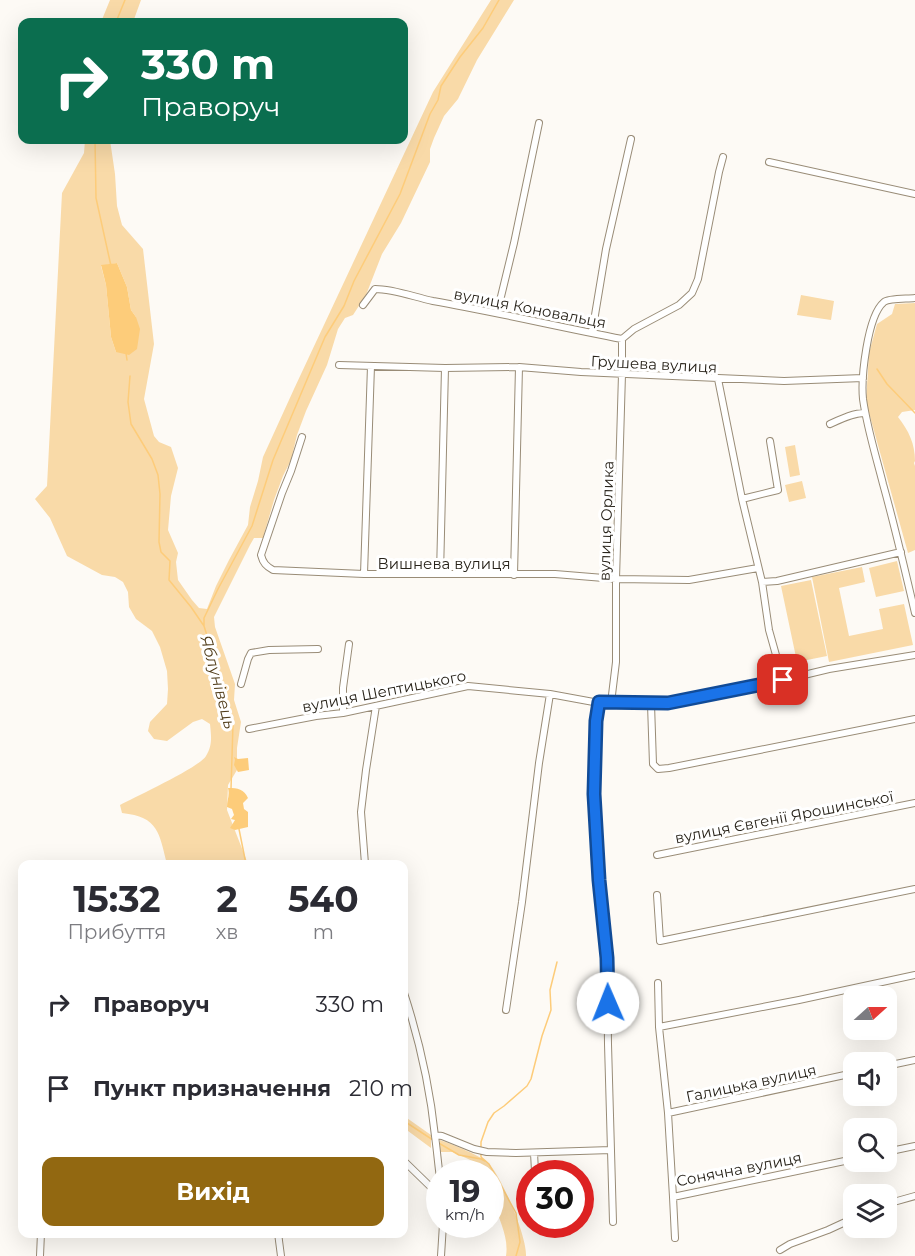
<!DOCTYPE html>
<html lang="uk">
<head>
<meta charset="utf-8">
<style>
	:root { --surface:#fff; --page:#f7f7f7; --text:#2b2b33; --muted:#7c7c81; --accent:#926811 }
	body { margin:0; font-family:Montserrat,sans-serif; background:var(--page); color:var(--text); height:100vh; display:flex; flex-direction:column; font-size:22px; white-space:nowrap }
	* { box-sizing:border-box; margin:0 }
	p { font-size:20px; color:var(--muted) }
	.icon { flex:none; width:33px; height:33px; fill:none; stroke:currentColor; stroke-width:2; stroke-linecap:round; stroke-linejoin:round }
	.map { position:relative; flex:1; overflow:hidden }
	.details { position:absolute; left:18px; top:860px; width:390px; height:378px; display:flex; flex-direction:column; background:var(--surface); border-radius:12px; box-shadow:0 6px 24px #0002 }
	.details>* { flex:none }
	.hud { position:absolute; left:18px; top:18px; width:390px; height:126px; border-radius:12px; box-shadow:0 6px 24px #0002; background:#0b6e4f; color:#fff; overflow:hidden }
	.needle { width:39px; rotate:69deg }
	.buttons { position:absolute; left:843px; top:986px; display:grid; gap:12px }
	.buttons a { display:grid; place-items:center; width:54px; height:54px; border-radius:12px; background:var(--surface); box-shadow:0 6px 24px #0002; font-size:30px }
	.speed { position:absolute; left:426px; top:1160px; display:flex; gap:12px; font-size:30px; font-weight:700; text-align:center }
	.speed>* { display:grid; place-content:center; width:78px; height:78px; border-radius:50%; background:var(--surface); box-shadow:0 6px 24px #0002; line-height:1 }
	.speed small { font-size:15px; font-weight:400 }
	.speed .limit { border:9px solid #d22; background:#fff; color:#111 }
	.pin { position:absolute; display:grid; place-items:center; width:51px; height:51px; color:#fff; margin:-26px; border-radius:12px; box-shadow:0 3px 9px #0006 }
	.me { position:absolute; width:66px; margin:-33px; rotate:359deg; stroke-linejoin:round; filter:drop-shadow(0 0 4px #0008) }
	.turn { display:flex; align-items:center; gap:21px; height:126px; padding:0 24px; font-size:27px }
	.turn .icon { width:78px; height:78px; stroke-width:2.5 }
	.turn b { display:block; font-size:42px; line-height:51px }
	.eta { display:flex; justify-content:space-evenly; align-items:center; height:102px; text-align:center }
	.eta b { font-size:36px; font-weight:700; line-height:42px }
	.action { display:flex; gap:12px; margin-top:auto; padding:12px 24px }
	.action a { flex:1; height:69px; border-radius:12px; background:var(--accent); color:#fff; font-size:24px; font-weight:700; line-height:69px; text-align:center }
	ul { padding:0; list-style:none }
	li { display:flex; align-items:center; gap:18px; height:84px; padding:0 24px }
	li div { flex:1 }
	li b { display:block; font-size:22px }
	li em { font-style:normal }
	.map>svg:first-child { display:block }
	.green { fill:#f9daa8; fill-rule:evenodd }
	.water { fill:#fdcc7a }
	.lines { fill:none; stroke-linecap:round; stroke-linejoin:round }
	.stream { stroke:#fdcc7a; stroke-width:1.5 }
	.minor-casing { stroke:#998c77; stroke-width:8 }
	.minor { stroke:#fff; stroke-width:6 }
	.route-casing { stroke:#114b97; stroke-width:15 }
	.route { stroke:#1a73e8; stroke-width:10 }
	.labels { text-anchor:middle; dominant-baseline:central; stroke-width:6; stroke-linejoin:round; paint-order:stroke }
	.street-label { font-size:15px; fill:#28231a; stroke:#fff }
	.water-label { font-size:16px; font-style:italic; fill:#513d1a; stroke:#fff }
</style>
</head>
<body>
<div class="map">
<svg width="915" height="1256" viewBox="0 0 915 1256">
	<rect width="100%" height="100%" fill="#fdfaf5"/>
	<path class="green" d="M 110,0 L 141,0 L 133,22 L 101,22 Z
		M 491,0 L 514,0 L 477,60 L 458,99 L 444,116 L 434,138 L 430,149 L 430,162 L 401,223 L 382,254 L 366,295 L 353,315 L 345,318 L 338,329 L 327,365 L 306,411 L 297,435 L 291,460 L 283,476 L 274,500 L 263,538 L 254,538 L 250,545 L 214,617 L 215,627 L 235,684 L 234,700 L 241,722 L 237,748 L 237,770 L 228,785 L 227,810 L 248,864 L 167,864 C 159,833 159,817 122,813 L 120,805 C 135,797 200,767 206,756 C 213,745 211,735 210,724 L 202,719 L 193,722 L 167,741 L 154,739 L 148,731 L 150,722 L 167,704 L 168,689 L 167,671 L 160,647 L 152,631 L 136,619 L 129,607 L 128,592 L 123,582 L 115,577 L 102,575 L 67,556 L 50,518 L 35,499 L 47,486 L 62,193 L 84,153 L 85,140 L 110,140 L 115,174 L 117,206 L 122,225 L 143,249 L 154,344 L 144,399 L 154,436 L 159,442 L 171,447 L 178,468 L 171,496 L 168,530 L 178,553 L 176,562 L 178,580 L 192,600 L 199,608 L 207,609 L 216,586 L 229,560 L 248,525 L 250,507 L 258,481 L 263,457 L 294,389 L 433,92 ZM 117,263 L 127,287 L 131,310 L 136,317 L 116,352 L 111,337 L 106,285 L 101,266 Z
		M 801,295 L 834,301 L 831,320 L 797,315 Z
		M 915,303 L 915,410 L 902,412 L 898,417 C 909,431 915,444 915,461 L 914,463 L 915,466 L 915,550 L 908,553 L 866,402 L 869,353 L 877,324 L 892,314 L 895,304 Z
		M 795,445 L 800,475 L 790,477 L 785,447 Z
		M 802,481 L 806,498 L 789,502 L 785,485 Z
		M 897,561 L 904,591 L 876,597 L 869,568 Z
		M 862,567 L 865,582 L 839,588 L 849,636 L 883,629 L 879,609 L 904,604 L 913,645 L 829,662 L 812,577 Z
		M 811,580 L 827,656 L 797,662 L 781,586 Z
		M 404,1116 L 431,1135 L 431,1148 L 404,1128 Z
		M 440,1140 C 453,1145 481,1155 490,1165 C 503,1180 527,1237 526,1256 L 506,1256 C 509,1237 499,1220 494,1203 C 491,1193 490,1183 490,1173 L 486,1173 L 479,1164 L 453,1152 L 440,1152 Z"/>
	<path class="water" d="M 117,263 L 127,287 L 131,310 L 136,317 L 140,329 L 137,349 L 129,355 L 116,352 L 111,337 L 106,285 L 101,265 Z
		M 234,757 L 238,759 L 248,758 L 249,770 L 238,772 L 234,765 L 235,760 Z
		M 228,788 C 238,788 244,789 248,798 L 243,803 L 244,809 L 248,812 L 248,827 L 235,830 L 230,828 L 235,820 L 231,819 L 234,815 L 232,809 L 227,807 C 227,800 230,795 228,788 Z"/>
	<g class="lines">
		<path class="stream" d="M 116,22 L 125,0
			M 95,140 L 96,198 L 111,266
			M 126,353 L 127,360
			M 877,369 L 887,384 L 915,413
			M 130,376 L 128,402 L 131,424 L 152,459 L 158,475 L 160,494 L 159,542 L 161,552 L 170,561 L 169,580 L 191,607 L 204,626 L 221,680 L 226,705 L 233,724 L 231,789
			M 204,626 L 204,618 L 218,589 L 252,526 L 273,460 L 325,337 L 344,306 L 354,281 L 400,194 L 430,114 L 438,100 L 441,86 L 460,57 L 483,28 L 499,0
			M 239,829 L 246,864
			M 404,1121 L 433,1140
			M 437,1142 L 459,1155 L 481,1159 L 485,1161
			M 481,1148 L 481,1142 L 488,1122 L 494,1113 L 504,1106 L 527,1086 L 531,1079 L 542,1036 L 551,1010 L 550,990 L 557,962
			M 481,1152 L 481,1157 L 489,1164
			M 489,1164 L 516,1213 L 520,1242 L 516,1256"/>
		<g class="minor-casing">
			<path id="minor" d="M 769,162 L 915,194
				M 915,298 C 907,299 889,298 884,302 C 867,316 861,379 863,399 C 867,428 876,456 883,484 C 895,527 905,570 915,613
				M 363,305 L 375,289 C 394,289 414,297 433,301 C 496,312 559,327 622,339
				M 497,313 L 514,243 L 539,123
				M 592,333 L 606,249 L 631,139
				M 622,339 L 634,329 L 679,305 L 692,293 L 698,279 L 719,172 L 723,157
				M 339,365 L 445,368 L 519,367 L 581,372 L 784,381 L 863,378
				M 718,379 L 742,499 L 762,582 L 769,630 L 783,680
				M 830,424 C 841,419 853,413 865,413
				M 302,437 L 291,471 L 282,493 L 261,555 C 263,563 266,566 273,570 L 364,574 L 555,574 L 616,579 L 689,580 L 758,568
				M 742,499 L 778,490 L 770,441
				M 364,574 L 371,366
				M 440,574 L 445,368
				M 514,575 L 519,367
				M 762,582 L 777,581 L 901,552
				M 241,684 L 248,659 L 251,653 L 269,650 L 318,649
				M 599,703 L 596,721 L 594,794 L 599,880 L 607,958 L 608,1044 L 613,1222
				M 611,703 L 616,662 L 616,579 L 622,374 L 622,339
				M 651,704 L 653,764 L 658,769 L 669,768 L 915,719
				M 343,713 L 343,688 L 349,644
				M 249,729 L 316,716 L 343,713 L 468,686 L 550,694 L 599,703 L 668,703 L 783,680 L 829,669 L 915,655
				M 657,855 L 915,803
				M 365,864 L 361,812 L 366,770 L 376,706
				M 657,895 L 660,941 L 915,889
				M 658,983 L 659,1027 L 668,1113 L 854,1073
				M 404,993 C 419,1039 430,1088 435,1136 C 437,1150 438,1164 440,1178
				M 506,1010 L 522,902 L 539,763 L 550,694
				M 659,1027 L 799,1000 L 915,975
				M 886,1066 L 915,1060
				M 668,1113 L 673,1197 L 854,1159
				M 435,1135 L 442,1136 L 474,1149 L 487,1152 L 516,1153 L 611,1150
				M 886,1152 L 915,1146
				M 534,1153 L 535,1171
				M 404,1161 L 440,1196
				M 673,1197 L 675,1238
				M 886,1205 L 890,1203 L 915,1196
				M 278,1233 L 281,1256
				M 780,1250 L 790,1244 L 828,1230 L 854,1218
				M 40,1256 L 41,1233
				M 441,1256 L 443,1224"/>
		</g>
		<use href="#minor" class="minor"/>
	</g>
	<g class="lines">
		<g class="route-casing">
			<path id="route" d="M 608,1003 L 607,958 L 599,880 L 594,794 L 596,721 L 599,702 L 668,703 L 783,680"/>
		</g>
		<use href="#route" class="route"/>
	</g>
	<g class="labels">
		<g class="street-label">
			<text transform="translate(530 308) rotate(11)">вулиця Коновальця</text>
			<text transform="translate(654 364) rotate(3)">Грушева вулиця</text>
			<text transform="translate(606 521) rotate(-88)">вулиця Орлика</text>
			<text x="444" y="563">Вишнева вулиця</text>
			<text transform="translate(384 691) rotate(-11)">вулиця Шептицького</text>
			<text transform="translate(784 817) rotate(-11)">вулиця Євгенії Ярошинської</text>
			<text transform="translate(751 1083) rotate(-12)">Галицька вулиця</text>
			<text transform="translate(739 1169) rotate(-11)">Сонячна вулиця</text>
		</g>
		<g class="water-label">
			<text transform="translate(218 682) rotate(75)">Яблунівець</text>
		</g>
	</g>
</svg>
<div class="buttons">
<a><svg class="needle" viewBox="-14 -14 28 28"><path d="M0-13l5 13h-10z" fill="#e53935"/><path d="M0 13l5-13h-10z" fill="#7c7c81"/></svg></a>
<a><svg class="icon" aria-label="sound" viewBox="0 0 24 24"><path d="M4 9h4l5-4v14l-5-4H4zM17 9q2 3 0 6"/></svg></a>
<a><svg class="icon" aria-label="search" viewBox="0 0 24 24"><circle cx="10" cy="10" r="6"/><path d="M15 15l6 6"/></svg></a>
<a><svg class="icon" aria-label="layers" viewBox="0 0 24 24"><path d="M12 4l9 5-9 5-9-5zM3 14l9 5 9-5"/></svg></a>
</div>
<div class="speed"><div>19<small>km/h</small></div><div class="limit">30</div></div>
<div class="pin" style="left:783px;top:680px;background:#d93025"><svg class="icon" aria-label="arrive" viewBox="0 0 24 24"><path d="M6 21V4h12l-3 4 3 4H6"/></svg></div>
<svg class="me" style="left:608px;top:1003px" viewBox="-20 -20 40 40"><circle r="19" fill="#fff"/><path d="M0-13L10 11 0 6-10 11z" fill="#1a73e8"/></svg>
<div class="hud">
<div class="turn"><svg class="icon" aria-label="right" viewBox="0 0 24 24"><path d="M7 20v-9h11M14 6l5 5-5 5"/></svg><div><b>330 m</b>Праворуч</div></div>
</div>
<section class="details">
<div class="eta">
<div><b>15:32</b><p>Прибуття</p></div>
<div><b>2</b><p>хв</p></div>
<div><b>540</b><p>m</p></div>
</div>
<ul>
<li><svg class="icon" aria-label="right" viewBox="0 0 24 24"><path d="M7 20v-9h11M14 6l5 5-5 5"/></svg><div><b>Праворуч</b></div><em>330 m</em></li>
<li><svg class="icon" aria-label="arrive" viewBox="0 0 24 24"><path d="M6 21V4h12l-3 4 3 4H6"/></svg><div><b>Пункт призначення</b></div><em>210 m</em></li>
</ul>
<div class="action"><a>Вихід</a></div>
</section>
</div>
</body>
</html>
